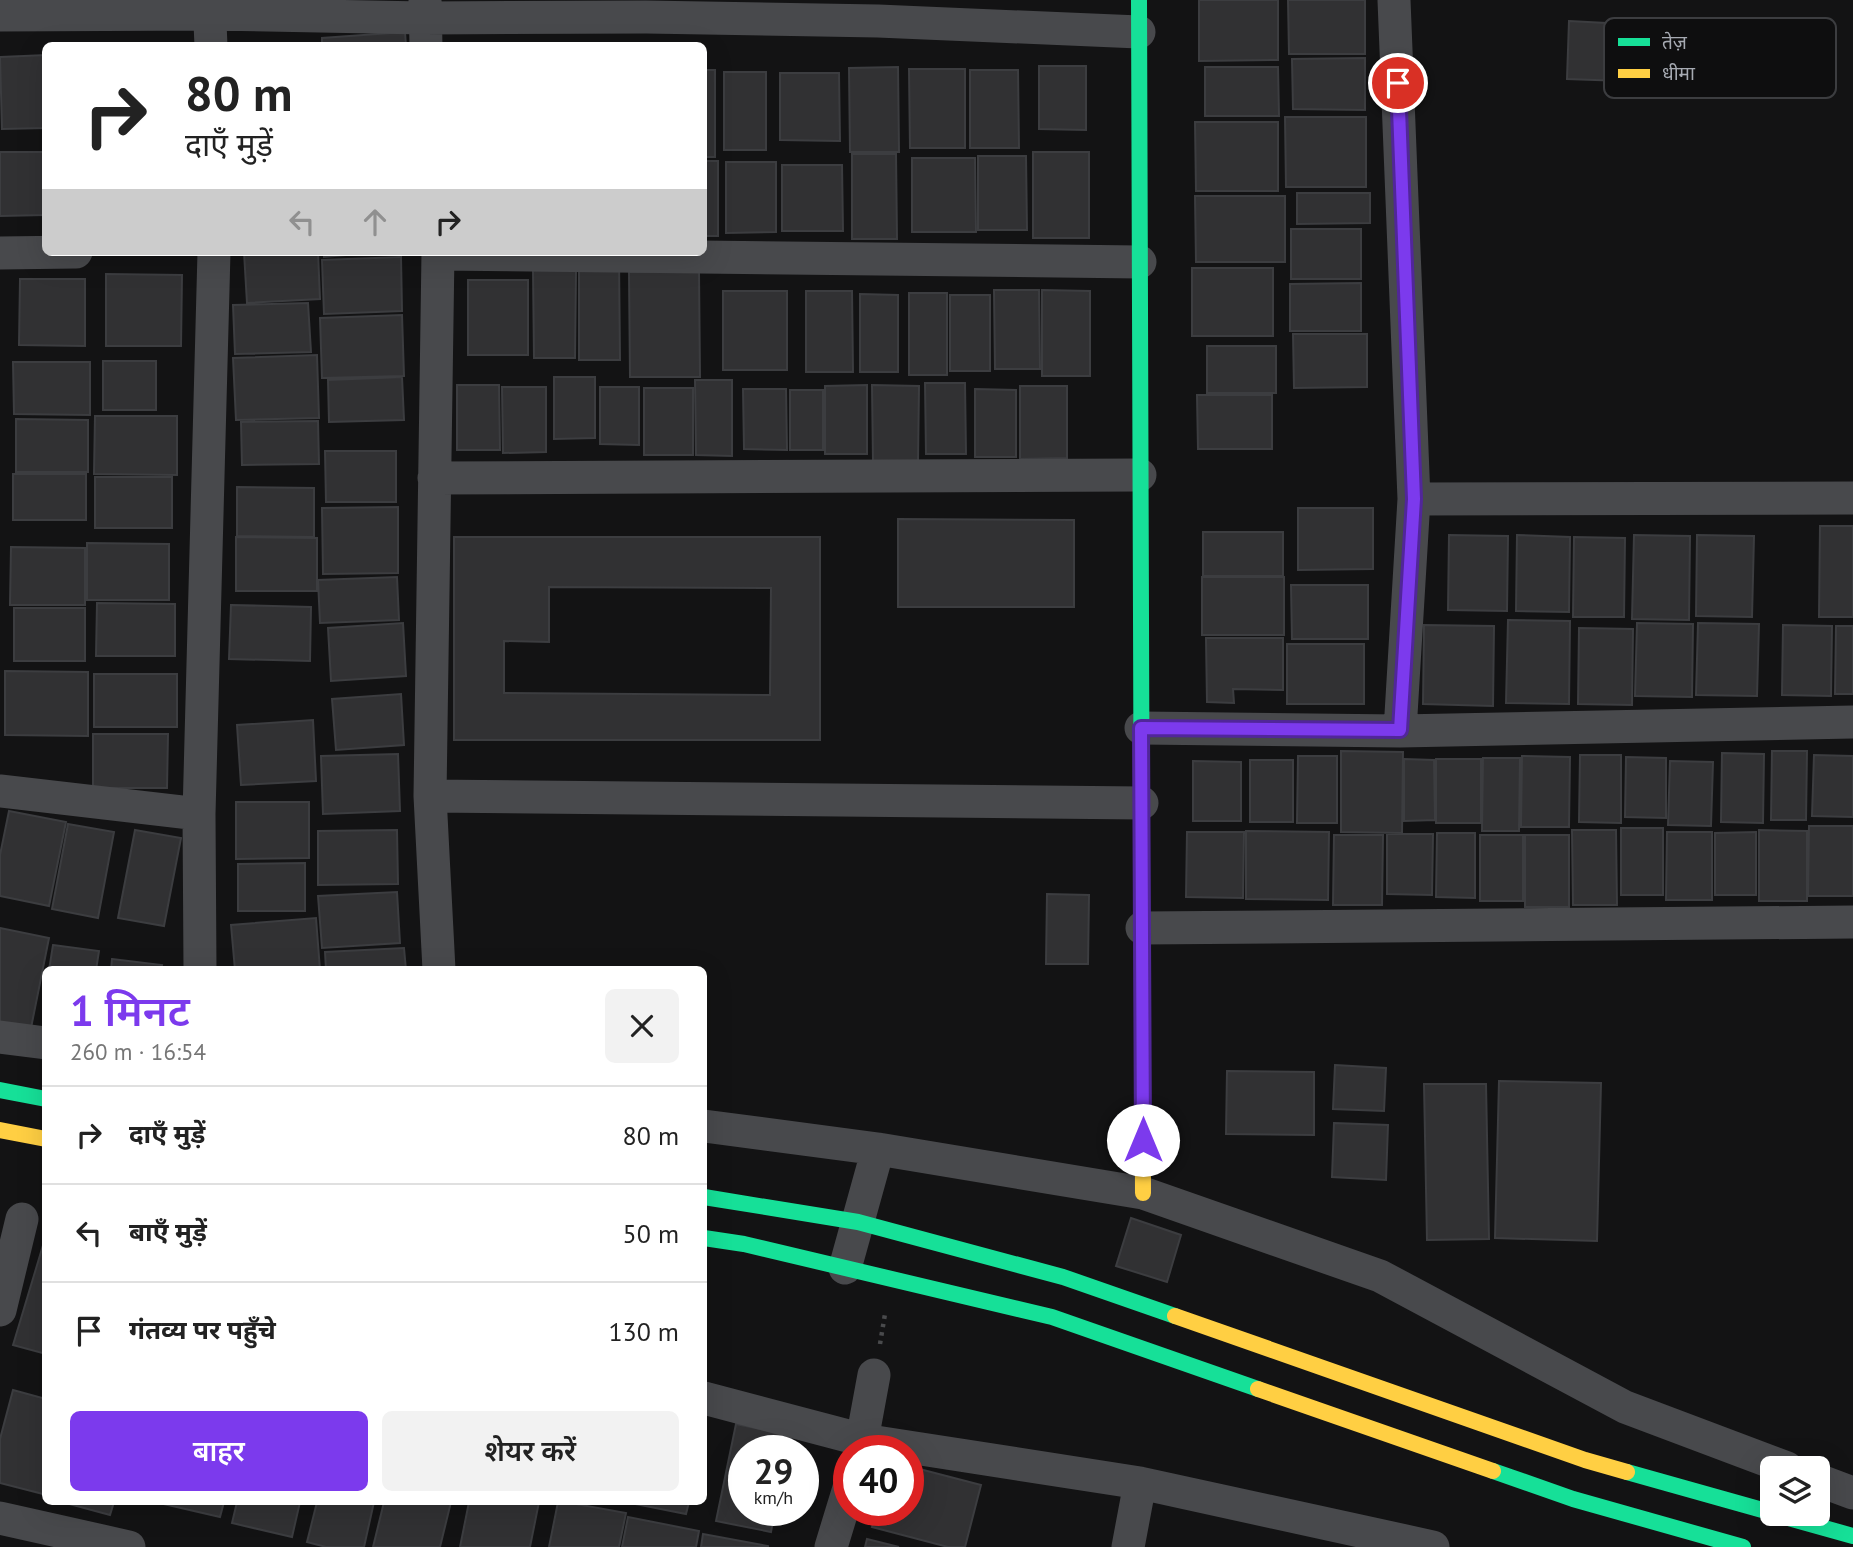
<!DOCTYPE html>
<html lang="hi">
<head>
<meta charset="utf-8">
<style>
	:root { --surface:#fff; --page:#f2f2f2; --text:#222; --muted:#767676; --line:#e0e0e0; --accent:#7c3aed }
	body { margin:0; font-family:"PT Sans","Noto Sans Devanagari",sans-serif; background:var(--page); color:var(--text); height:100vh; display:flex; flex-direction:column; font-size:26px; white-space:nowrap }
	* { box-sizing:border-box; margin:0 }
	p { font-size:23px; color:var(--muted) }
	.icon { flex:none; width:38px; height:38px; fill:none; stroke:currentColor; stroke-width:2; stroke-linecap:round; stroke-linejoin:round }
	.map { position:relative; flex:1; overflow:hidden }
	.sheet { position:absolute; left:42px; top:966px; width:665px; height:539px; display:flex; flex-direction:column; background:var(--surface); border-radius:10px; box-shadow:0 7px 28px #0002 }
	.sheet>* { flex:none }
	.top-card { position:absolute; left:42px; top:42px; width:665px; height:214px; border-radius:10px; box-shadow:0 7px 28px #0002; background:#fff; color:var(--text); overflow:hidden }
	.tools { position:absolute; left:1760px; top:1456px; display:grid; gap:14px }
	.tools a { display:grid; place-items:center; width:70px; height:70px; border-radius:10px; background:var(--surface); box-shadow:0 7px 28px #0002; font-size:35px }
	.speed { position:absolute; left:728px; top:1435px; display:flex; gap:14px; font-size:35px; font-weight:700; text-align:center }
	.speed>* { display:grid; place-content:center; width:91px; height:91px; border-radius:50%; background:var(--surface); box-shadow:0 7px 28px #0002; line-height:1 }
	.speed small { font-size:18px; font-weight:400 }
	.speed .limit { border:10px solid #d22; background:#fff; color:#111 }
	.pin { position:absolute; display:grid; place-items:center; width:60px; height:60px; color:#fff; margin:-30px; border:4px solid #fff; border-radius:50%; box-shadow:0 2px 7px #0007 }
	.me { position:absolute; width:77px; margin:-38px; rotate:0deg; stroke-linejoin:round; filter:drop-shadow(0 0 5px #0008) }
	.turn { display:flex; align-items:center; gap:24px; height:147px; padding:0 28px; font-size:32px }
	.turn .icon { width:91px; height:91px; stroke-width:2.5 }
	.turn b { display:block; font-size:49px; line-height:60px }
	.lanes { display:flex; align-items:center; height:66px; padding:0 28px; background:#0003; justify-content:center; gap:35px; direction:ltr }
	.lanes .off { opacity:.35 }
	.round { display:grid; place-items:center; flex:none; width:74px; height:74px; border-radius:10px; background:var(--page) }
	.summary { display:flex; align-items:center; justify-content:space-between; height:119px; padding:0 28px }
	h1 { font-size:42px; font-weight:600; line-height:52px; color:var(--accent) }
	.button { display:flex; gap:14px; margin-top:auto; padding:14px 28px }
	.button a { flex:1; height:80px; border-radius:10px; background:var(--accent); color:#fff; font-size:28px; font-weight:600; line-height:80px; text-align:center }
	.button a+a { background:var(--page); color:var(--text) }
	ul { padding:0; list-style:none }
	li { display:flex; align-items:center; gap:21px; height:98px; padding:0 28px; border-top:2px solid var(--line) }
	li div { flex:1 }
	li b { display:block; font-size:26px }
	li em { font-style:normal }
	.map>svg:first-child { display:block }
	.building { fill:#313133; stroke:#3c3d40; stroke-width:2; fill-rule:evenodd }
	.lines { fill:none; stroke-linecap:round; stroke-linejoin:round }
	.path { stroke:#494a4c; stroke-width:4.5; stroke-dasharray:3.5 5; stroke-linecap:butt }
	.street { stroke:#48494c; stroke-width:33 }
	.fast { stroke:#16e098; stroke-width:16 }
	.slow { stroke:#ffcf43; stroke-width:16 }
	.route-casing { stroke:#51269a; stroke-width:18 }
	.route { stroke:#7c3aed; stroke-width:12 }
	.key { fill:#0e0e0f; stroke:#3c3d40; stroke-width:2 }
	.key-label { font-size:19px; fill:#a6aab2 }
</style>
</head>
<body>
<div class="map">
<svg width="1853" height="1547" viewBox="0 0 1853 1547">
	<rect width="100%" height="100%" fill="#131314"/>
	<path class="building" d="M 1199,0 L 1278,0 L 1278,60 L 1199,61 Z
		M 1288,0 L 1365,0 L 1365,54 L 1289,54 Z
		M 1569,21 L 1625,24 L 1623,81 L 1567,79 Z
		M 405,32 L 406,46 L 322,46 L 322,38 Z
		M 46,55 L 46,128 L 2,129 L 0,57 Z
		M 1365,58 L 1365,110 L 1293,109 L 1292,59 Z
		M 1039,66 L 1086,66 L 1086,130 L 1039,129 Z
		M 898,67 L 899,152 L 850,152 L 849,68 Z
		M 1205,67 L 1278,67 L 1279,116 L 1205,116 Z
		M 909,69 L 965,69 L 965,148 L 910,148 Z
		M 704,70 L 715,70 L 715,157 L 704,157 Z
		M 970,70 L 1018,70 L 1019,148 L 970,148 Z
		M 724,72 L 766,72 L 766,150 L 724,150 Z
		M 780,73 L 839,73 L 840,141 L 780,140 Z
		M 1285,117 L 1366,117 L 1366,187 L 1286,187 Z
		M 1195,122 L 1278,122 L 1278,191 L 1196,191 Z
		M 0,152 L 44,152 L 45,215 L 0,216 Z
		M 1033,152 L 1089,152 L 1089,238 L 1033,238 Z
		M 852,154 L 896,154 L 897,239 L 852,239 Z
		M 978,156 L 1026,156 L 1027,230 L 978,230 Z
		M 912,158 L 975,158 L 976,232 L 912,232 Z
		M 704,161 L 718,161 L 718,236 L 704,236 Z
		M 726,162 L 776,162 L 776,232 L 726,233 Z
		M 782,165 L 842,165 L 843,231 L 782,231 Z
		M 1297,193 L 1370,193 L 1370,223 L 1297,224 Z
		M 1195,196 L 1285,196 L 1285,262 L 1196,262 Z
		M 1291,229 L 1361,229 L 1361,279 L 1291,279 Z
		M 244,252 L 318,252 L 320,299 L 247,303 Z
		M 324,252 L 381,252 L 324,257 Z
		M 401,257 L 402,311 L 324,314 L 322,260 Z
		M 579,258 L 619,258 L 620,360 L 579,360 Z
		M 1192,268 L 1273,268 L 1273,336 L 1192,336 Z
		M 533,270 L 576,271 L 575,358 L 534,358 Z
		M 629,272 L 699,272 L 700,377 L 630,377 Z
		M 106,274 L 182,275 L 181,346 L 106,346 Z
		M 20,279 L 85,279 L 85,346 L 19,345 Z
		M 468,280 L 528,280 L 528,355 L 468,355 Z
		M 1361,283 L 1361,331 L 1290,331 L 1290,284 Z
		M 994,290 L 1039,290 L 1040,369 L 995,369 Z
		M 1042,290 L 1090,291 L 1090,376 L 1042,376 Z
		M 723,291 L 787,291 L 787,370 L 723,370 Z
		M 806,291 L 852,291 L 853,372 L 806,372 Z
		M 909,293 L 947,293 L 947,375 L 909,375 Z
		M 860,294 L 898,295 L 898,372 L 860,372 Z
		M 950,295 L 990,295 L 990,371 L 950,371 Z
		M 308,303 L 311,352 L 235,354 L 233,305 Z
		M 402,315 L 404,376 L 322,378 L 320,318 Z
		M 1293,334 L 1367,334 L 1367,387 L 1294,388 Z
		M 1207,346 L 1276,346 L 1276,393 L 1207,393 Z
		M 317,355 L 319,418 L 236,420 L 233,358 Z
		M 103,361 L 156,361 L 156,410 L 103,410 Z
		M 13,362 L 90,362 L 90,415 L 14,414 Z
		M 402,377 L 404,420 L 329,422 L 328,380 Z
		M 554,377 L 595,377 L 595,438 L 554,439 Z
		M 695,380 L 732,380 L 732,456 L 696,455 Z
		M 925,383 L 965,383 L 966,454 L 926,454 Z
		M 457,385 L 499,385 L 500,450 L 457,450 Z
		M 867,385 L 867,454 L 825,454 L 825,386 Z
		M 872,385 L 919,386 L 918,461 L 873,462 Z
		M 1020,386 L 1067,386 L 1067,458 L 1020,459 Z
		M 502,387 L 546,387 L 546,452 L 503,453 Z
		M 600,387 L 639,387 L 639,445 L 600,444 Z
		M 644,388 L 693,388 L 693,455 L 644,455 Z
		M 743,389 L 786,389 L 787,450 L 744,449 Z
		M 975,389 L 1016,390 L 1016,457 L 975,457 Z
		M 790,390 L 823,390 L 823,450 L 790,450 Z
		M 1197,395 L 1272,395 L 1272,449 L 1198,449 Z
		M 95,416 L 177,416 L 177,475 L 94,474 Z
		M 16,419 L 88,420 L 88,472 L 16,472 Z
		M 318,421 L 319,464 L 242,465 L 241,422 Z
		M 325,451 L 396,451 L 396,502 L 326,502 Z
		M 13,474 L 86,474 L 86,520 L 13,520 Z
		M 95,477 L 172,477 L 172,528 L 95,528 Z
		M 237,487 L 314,488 L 314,537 L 237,536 Z
		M 398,507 L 398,573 L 323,574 L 322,508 Z
		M 1298,508 L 1373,508 L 1373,569 L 1298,570 Z
		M 898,519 L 1074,520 L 1074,607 L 898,607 Z
		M 1820,526 L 1853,526 L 1853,617 L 1819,617 Z
		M 1203,532 L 1283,532 L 1283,576 L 1203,576 Z
		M 1449,535 L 1508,536 L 1507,611 L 1448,610 Z
		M 1517,535 L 1570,537 L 1569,612 L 1516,611 Z
		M 1634,535 L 1690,536 L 1689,620 L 1632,619 Z
		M 1697,535 L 1754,536 L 1752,617 L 1696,616 Z
		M 236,537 L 317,538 L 317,591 L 236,591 Z
		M 454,537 L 820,537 L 820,740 L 454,740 ZM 549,587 L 771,588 L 770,695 L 504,693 L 504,641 L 549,642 Z
		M 1574,537 L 1625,538 L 1624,617 L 1573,617 Z
		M 87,543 L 169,544 L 169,600 L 87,600 Z
		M 11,547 L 85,548 L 85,605 L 10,605 Z
		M 397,577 L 399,620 L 320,623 L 318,580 Z
		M 1202,577 L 1284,577 L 1284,635 L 1202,635 Z
		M 1291,585 L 1368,585 L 1368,639 L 1292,639 Z
		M 97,603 L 175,604 L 175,656 L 96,656 Z
		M 231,605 L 311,607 L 310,661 L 229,659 Z
		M 14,608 L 85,608 L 85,661 L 14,661 Z
		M 1508,620 L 1570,621 L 1569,704 L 1506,703 Z
		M 403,623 L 406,676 L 331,681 L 328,628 Z
		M 1637,623 L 1693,624 L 1692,697 L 1635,696 Z
		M 1698,623 L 1759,624 L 1757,696 L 1696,695 Z
		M 1424,625 L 1494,626 L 1493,706 L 1423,704 Z
		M 1783,625 L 1832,626 L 1831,696 L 1782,695 Z
		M 1836,626 L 1853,626 L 1853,694 L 1835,694 Z
		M 1579,628 L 1633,629 L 1632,705 L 1578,704 Z
		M 1206,638 L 1283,638 L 1283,690 L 1233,689 L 1234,703 L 1207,702 Z
		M 1287,644 L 1364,644 L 1364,704 L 1287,704 Z
		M 5,671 L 88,672 L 88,736 L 5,735 Z
		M 94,674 L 177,674 L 177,727 L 94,727 Z
		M 401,694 L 404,745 L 336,750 L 332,699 Z
		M 313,720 L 316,781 L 241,785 L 237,725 Z
		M 93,734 L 168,734 L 167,788 L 93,788 Z
		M 1341,751 L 1403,752 L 1402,833 L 1341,832 Z
		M 1772,751 L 1807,751 L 1806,820 L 1771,820 Z
		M 1722,753 L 1764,754 L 1763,823 L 1721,822 Z
		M 398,754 L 400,811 L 323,814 L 321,756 Z
		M 1580,755 L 1621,755 L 1621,823 L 1579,822 Z
		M 1814,755 L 1853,756 L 1853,817 L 1812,816 Z
		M 1298,756 L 1337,756 L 1337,823 L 1297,823 Z
		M 1522,756 L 1570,757 L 1569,827 L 1521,827 Z
		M 1626,757 L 1666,758 L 1666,818 L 1625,817 Z
		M 1483,758 L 1520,758 L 1519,831 L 1482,831 Z
		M 1404,759 L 1434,760 L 1435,820 L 1404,821 Z
		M 1436,759 L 1481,759 L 1481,823 L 1436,823 Z
		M 1250,760 L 1293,760 L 1293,822 L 1250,822 Z
		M 1193,761 L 1241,762 L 1241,821 L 1193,821 Z
		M 1670,761 L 1713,762 L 1711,826 L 1668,825 Z
		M 236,802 L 309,802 L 309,858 L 236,859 Z
		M 9,811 L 66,822 L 49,906 L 0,896 L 0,855 Z
		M 68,824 L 114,832 L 98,918 L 52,909 Z
		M 1809,826 L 1853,826 L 1853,896 L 1808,896 Z
		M 1621,828 L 1663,828 L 1663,895 L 1621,895 Z
		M 135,830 L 181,838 L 164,926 L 118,918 Z
		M 397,830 L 398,884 L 318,885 L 318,831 Z
		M 1572,830 L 1616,830 L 1617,905 L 1573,905 Z
		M 1759,830 L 1807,831 L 1807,901 L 1759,901 Z
		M 1246,831 L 1329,832 L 1328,900 L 1246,899 Z
		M 1187,832 L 1244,832 L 1243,898 L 1186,897 Z
		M 1667,832 L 1712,832 L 1712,900 L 1666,900 Z
		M 1756,832 L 1756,895 L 1715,895 L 1715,833 Z
		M 1437,833 L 1475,833 L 1475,898 L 1436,897 Z
		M 1387,834 L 1433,834 L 1432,895 L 1387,894 Z
		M 1334,835 L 1383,835 L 1382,905 L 1333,905 Z
		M 1480,835 L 1523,835 L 1523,901 L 1480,901 Z
		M 1525,835 L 1569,835 L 1569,907 L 1525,907 Z
		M 305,863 L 305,911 L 238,911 L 238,864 Z
		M 397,892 L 400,943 L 322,948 L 318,896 Z
		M 1047,894 L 1089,895 L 1088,964 L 1046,964 Z
		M 316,918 L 320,970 L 235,970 L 231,925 Z
		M 0,928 L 49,938 L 31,1028 L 0,1022 Z
		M 53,945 L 99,951 L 96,970 L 49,970 Z
		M 404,948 L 406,970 L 326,970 L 325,952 Z
		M 112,959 L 162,965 L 161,970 L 111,970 Z
		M 1335,1065 L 1386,1068 L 1384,1111 L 1333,1109 Z
		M 1227,1071 L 1314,1072 L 1314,1135 L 1226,1134 Z
		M 1499,1081 L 1601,1083 L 1597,1241 L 1495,1238 Z
		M 1424,1084 L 1486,1084 L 1489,1239 L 1427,1240 Z
		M 1334,1123 L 1388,1125 L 1386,1180 L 1332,1177 Z
		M 1131,1218 L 1181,1235 L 1167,1282 L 1116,1266 Z
		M 44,1242 L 46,1243 L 46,1354 L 13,1345 Z
		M 13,1390 L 46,1399 L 46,1483 L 43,1494 L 0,1483 L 0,1439 Z
		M 736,1424 L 790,1435 L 787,1451 L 744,1451 L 744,1510 L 775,1510 L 771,1532 L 716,1521 Z
		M 908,1466 L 981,1485 L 965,1547 L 948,1547 L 872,1527 L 877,1510 L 908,1510 Z
		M 62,1502 L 114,1502 L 110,1515 Z
		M 155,1502 L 224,1502 L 220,1517 Z
		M 237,1502 L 300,1502 L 292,1537 L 232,1523 Z
		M 317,1502 L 374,1502 L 364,1547 L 326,1547 L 307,1542 Z
		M 384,1502 L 451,1502 L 440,1547 L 373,1547 Z
		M 469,1502 L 539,1502 L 530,1547 L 460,1547 Z
		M 558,1502 L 565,1502 L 626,1513 L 619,1547 L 549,1547 Z
		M 635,1502 L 689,1502 L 686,1514 L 635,1504 Z
		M 628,1517 L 699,1531 L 696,1547 L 622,1547 Z
		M 703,1534 L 768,1546 L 768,1547 L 701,1547 Z
		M 867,1539 L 899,1547 L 865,1547 Z"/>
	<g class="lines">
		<path class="path" d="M 880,1344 L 885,1314"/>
		<path class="street" d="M 209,0 L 211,46
			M 425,0 L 426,46
			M 1394,0 L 1414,499 L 1400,731
			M 0,15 L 210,14 L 424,18 L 646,17 L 878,21 L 1139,32
			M 438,252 L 430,796 L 439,970
			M 0,253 L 76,252
			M 439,254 L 1140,262
			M 434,478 L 1140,475
			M 1414,499 L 1853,498
			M 1141,728 L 1400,731 L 1853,722
			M 0,791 L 199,814
			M 430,796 L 1142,803
			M 1142,928 L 1853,922
			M 200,970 L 199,814 L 214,252
			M 0,1037 L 46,1043
			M 704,1126 L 878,1149 L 1143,1193 L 1380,1276 L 1625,1407 L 1787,1468
			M 845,1268 L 878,1149
			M 0,1310 L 22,1219
			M 704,1398 L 863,1440 L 1140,1483 L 1433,1547
			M 860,1451 L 874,1375
			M 1818,1480 L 1853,1493
			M 0,1518 L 129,1547
			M 831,1547 L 849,1488
			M 1128,1547 L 1140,1483"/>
		<path class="fast" d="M 1139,0 L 1142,927
			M 0,1090 L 46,1099
			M 704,1197 L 858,1222 L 1063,1277 L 1175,1316
			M 704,1238 L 744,1244 L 1052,1317 L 1258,1389
			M 1493,1471 L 1573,1499 L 1743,1547
			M 1627,1472 L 1773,1513
			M 1774,1514 L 1853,1536"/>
		<path class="slow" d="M 1142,927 L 1143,1193
			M 0,1130 L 46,1139
			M 1175,1316 L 1585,1460 L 1627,1472
			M 1258,1389 L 1493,1471"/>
	</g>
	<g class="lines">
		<g class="route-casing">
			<path id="route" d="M 1143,1140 L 1141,728 L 1400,730 L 1414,499 L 1398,83"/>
		</g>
		<use href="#route" class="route"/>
	</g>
	<rect x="1604" y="18" width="232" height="80" rx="10" class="key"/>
	<rect x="1618" y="38" width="32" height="8" fill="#16e098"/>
	<rect x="1618" y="69" width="32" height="9" fill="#ffcf43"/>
	<g class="key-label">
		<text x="1662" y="49">तेज़</text>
		<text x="1662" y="80">धीमा</text>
	</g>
</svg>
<div class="tools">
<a><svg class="icon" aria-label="layers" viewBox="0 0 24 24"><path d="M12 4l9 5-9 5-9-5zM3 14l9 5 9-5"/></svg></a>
</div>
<div class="speed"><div>29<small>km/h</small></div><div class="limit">40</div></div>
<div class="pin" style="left:1398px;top:83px;background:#d93025"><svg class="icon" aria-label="arrive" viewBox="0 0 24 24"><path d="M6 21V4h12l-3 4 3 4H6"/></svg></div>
<svg class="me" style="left:1143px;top:1140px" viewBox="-20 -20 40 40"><circle r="19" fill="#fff"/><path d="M0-13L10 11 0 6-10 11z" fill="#7c3aed"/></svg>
<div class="top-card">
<div class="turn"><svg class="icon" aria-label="right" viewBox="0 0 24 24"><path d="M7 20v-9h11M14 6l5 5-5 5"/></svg><div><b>80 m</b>दाएँ मुड़ें</div></div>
<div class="lanes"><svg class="icon off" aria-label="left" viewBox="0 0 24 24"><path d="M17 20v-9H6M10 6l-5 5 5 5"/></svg><svg class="icon off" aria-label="ahead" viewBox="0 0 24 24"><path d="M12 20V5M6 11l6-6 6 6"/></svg><svg class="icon" aria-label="right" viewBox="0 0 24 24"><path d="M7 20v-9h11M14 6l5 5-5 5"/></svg></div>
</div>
<section class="sheet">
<div class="summary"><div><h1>1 मिनट</h1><p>260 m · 16:54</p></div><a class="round"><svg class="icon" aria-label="close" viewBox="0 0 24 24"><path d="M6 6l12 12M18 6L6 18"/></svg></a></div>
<ul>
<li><svg class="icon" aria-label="right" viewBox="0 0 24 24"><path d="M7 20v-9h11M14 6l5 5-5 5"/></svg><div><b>दाएँ मुड़ें</b></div><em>80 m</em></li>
<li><svg class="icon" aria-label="left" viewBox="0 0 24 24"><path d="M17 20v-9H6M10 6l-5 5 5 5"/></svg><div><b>बाएँ मुड़ें</b></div><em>50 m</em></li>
<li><svg class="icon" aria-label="arrive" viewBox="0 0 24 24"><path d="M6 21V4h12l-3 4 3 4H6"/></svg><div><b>गंतव्य पर पहुँचे</b></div><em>130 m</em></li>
</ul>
<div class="button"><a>बाहर</a><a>शेयर करें</a></div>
</section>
</div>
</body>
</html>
